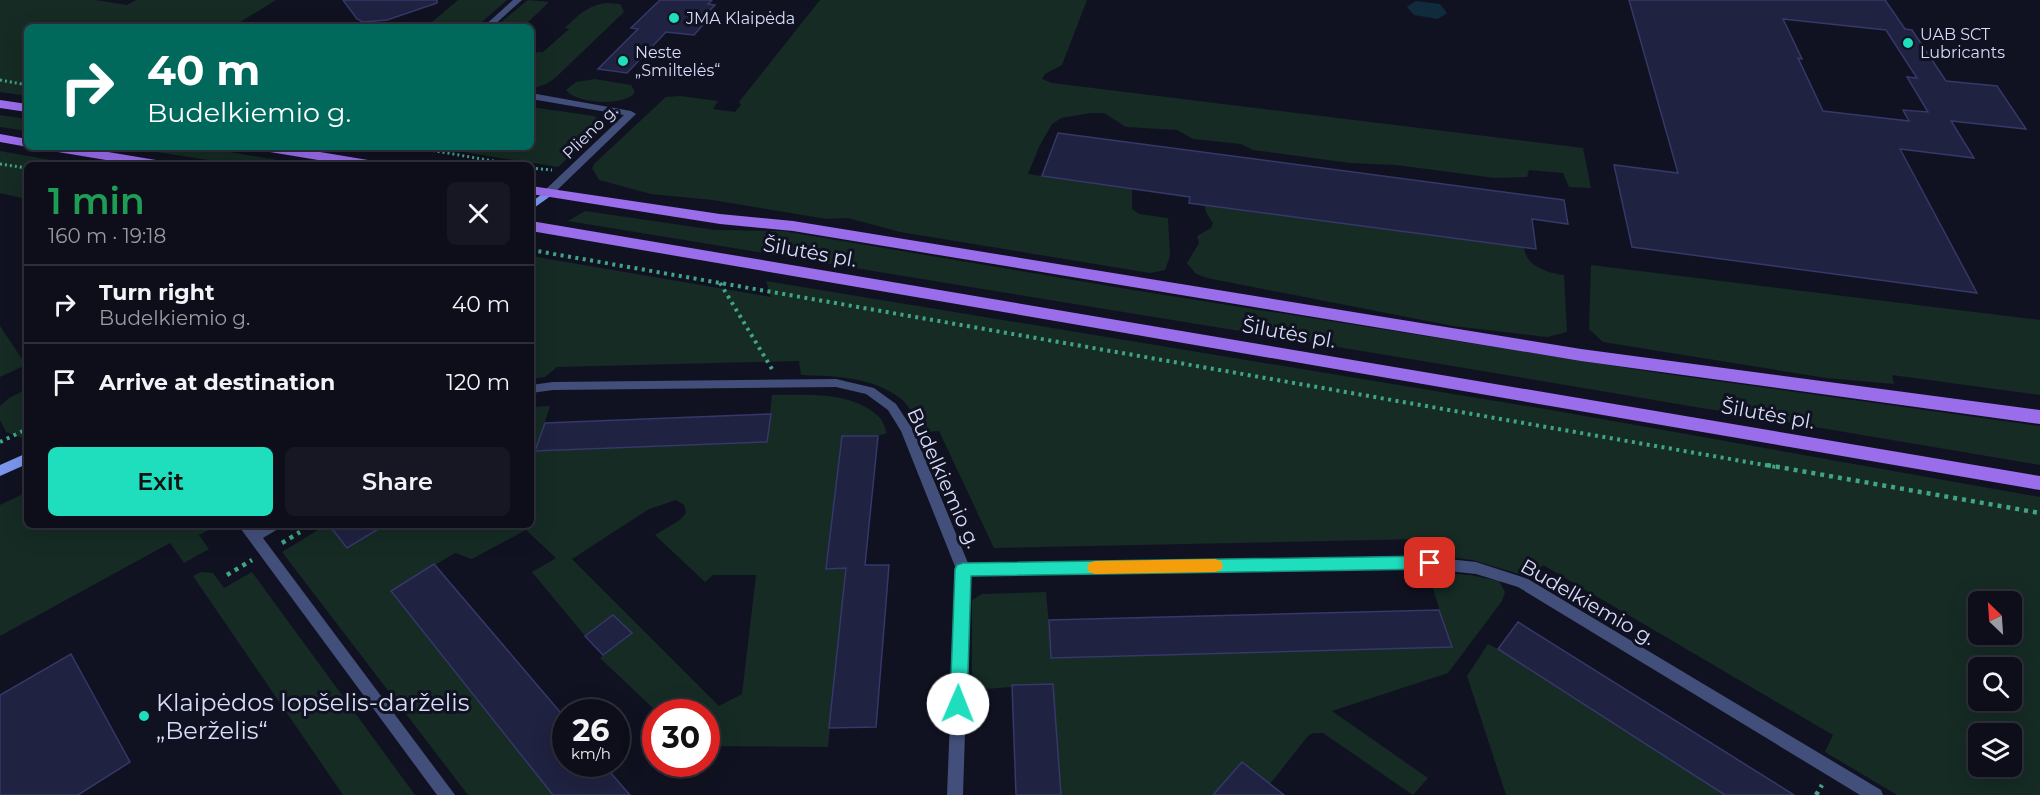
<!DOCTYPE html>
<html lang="en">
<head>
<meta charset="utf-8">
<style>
	:root { --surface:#0d0e19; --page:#161722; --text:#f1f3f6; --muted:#9a9ca2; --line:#2d2e38; --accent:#1fdebe }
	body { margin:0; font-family:Montserrat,sans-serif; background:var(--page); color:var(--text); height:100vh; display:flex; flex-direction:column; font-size:22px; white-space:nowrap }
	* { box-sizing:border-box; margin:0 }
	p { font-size:20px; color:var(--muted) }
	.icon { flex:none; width:33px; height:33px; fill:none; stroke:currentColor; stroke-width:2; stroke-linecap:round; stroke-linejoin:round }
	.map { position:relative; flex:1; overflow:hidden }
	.panel { position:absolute; left:24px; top:162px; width:510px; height:366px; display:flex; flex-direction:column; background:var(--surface); border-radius:9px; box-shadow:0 6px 24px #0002,0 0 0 2px var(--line) }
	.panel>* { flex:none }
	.top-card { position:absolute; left:24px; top:24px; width:510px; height:126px; border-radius:9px; box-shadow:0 6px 24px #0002,0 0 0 2px var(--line); background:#00695c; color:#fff; overflow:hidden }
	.needle { width:39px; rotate:335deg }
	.fabs { position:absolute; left:1968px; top:591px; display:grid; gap:12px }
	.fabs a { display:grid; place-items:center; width:54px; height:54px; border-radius:9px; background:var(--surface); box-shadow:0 6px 24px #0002,0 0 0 2px var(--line); font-size:30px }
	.speed { position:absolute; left:552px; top:699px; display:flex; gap:12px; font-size:30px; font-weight:700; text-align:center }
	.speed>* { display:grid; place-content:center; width:78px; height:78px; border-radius:50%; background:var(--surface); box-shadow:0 6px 24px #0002,0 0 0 2px var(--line); line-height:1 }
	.speed small { font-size:15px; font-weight:400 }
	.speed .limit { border:9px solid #d22; background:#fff; color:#111 }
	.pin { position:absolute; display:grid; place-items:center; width:51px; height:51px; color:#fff; margin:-26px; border-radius:12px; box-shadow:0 3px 9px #0006 }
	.me { position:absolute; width:66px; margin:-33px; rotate:1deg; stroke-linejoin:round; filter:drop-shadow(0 0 4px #0008) }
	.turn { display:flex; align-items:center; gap:21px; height:126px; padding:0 24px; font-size:27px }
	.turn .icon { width:78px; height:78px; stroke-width:2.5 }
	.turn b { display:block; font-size:42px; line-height:51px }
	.round { display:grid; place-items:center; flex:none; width:63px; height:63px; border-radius:9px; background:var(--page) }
	.overview { display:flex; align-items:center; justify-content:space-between; height:102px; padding:0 24px }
	h1 { font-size:36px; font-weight:600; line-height:45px; color:#1e9e55 }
	.button { display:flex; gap:12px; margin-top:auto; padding:12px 24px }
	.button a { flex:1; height:69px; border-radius:9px; background:var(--accent); color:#111; font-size:24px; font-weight:600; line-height:69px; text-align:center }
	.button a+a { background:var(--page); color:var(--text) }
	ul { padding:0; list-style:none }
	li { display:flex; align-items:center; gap:18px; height:78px; padding:0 24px; border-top:2px solid var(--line) }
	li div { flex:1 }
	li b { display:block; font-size:22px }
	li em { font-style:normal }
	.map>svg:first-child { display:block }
	.green { fill:#152b24; fill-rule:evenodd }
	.water { fill:#102b3b }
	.building { fill:#1f2240; stroke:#353869; stroke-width:1.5; fill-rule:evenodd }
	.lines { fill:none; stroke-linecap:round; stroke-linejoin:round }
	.path-far2 { stroke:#3fa584; stroke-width:3; stroke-dasharray:2 3; stroke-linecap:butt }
	.path-far1 { stroke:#3fa584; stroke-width:4; stroke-dasharray:3 4.5; stroke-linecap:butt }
	.path { stroke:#3fa584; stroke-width:4.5; stroke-dasharray:4 5; stroke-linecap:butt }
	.street { fill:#424f7a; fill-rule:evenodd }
	.secondary { fill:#7b96ed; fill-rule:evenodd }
	.primary { fill:#9a6deb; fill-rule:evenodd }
	.route { fill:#1fdebe; stroke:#14907c; stroke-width:1.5 }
	.slow { fill:#f59e0b }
	.poi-dot { fill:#1fdebe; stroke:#111221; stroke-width:2 }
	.labels { text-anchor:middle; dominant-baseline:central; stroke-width:6; stroke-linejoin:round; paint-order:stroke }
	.far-poi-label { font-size:16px; fill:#d7dcf9; stroke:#111221; text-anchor:start }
	.far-street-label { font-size:16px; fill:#d7dcf9; stroke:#111221 }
	.street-label { font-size:20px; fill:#d7dcf9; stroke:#111221 }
	.near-poi-label { font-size:24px; fill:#d7dcf9; stroke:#111221; text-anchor:start }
</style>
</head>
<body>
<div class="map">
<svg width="2040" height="795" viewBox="0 0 2040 795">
	<rect width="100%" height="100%" fill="#111221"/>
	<path class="green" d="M 0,0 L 95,0 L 127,5 L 136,0 L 276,0 L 232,27 L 27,27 L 27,96 L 0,92 Z
		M 458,0 L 507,0 L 476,27 L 426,27 Z
		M 528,0 L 549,2 L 523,27 L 495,27 Z
		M 820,0 L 1087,0 L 1062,65 L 1045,74 L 1042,79 L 1052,83 L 1583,148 L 1591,188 L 1569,187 L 1563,173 L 1529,170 L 1527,177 L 1495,178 L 1396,165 L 1350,163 L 1253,150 L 1241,144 L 1193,139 L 1177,130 L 1126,127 L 1104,113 L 1091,113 L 1061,118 L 1052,124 L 1039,147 L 1028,174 L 1132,189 L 1132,209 L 1139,214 L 1168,218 L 1170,256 L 1165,270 L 1150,273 L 900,232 L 848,218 L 827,219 L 712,200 L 651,194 L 599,180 L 592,168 L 595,163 L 666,97 L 681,96 L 718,101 L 713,109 L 735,112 L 741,105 L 739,102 Z
		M 606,3 L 620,4 L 624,12 L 554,79 L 546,84 L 531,89 L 531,58 L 538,52 L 543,52 L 569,29 L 565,28 C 577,16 588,5 606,3 Z
		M 595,79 L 631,85 L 634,90 L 634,94 C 621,106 577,104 566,90 L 576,82 Z
		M 531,107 L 594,116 L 602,121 L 601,127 L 558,167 L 432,147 L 531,147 Z
		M 0,115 L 27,119 L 27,131 L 0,127 Z
		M 123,147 L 200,147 L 307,165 L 229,163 Z
		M 0,151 L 79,165 L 27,165 L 27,199 L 0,193 Z
		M 1204,205 L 1524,247 C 1525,266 1548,273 1564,275 L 1567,332 L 1547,337 L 1453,326 L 1207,278 L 1196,274 L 1187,263 L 1199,243 L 1197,236 L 1211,228 L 1213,223 L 1207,214 Z
		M 585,211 L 715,230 L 783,231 L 1127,289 L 1659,373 L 2040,426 L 2040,465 L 1459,367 L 568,221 Z
		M 531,256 L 771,297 L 766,281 L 1551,410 L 2040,497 L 2040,795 L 1897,795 L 1825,752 L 1833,735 L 1543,565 L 1533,578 L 1472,560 L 1435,555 L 1420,539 L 994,548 L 939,431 L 925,432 C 918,422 910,406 900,398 C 872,377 835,376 801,375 L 799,361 L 557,367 L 545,377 L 531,379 ZM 1978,602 L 2012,602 L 2012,634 L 1978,634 ZM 1978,668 L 2012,668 L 2012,700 L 1978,700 ZM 1978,734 L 2012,734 L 2012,766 L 1978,766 Z
		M 1591,265 L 2040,320 L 2040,395 L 1892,375 L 1894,384 L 1826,378 L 1603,342 L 1589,329 Z
		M 0,326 L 26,365 L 0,377 Z
		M 27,389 L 27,437 L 22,438 L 6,432 L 0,420 L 0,406 L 9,398 Z
		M 772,395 C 805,395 852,391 878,416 C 883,420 885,428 887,433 L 877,436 L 842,436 L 826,568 L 846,568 L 828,747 L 707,746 L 706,712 L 657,712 L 600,658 L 631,633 L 613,615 L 585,636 L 532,572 L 556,558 L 526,530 L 472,559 L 455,553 L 391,591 L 553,795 L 468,795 L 282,552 L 326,525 L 329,525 L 347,547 L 385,525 L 531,525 L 531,407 L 550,406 L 536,450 L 767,442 ZM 676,500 L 684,505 L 686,513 L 680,520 L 655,535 L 705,582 L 713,575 L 756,575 L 742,694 L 719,706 L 572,559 L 649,509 Z
		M 27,492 L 27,525 L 218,525 L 199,535 L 209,549 L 184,563 L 170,543 L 0,636 L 0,505 Z
		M 201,572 L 213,573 L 224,588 L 252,572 L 415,795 L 343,795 L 193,576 Z
		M 1428,572 L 1470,575 L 1499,581 L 1505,592 L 1502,601 L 1448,673 L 1332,711 L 1428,778 L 1413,795 L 1323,733 L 1313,733 L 1308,736 L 1270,784 L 1242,762 L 1213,795 L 1061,795 L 1053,684 L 972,690 L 972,600 L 982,594 L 1046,592 L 1052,658 L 1451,647 Z
		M 1488,644 L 1498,649 L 1725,795 L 1506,795 L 1467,676 Z"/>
	<path class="water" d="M 1416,1 L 1440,4 L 1447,13 L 1438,19 L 1414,15 L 1407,7 Z"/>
	<path class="building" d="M 343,0 L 437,0 L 437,3 L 387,20 L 363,22 L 357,19 Z
		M 660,0 L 712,0 L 708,4 L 715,5 L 703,17 L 709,18 L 694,35 L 666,32 L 627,73 L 598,69 L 638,29 L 631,28 Z
		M 1629,0 L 1885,0 L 1905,29 L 1912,30 L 1946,81 L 1997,86 L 2026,129 L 1951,121 L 1974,158 L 1900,149 L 1977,293 L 1632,247 L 1614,165 L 1678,173 ZM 1783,19 L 1886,30 L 1917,78 L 1907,77 L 1928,112 L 1903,110 L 1909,121 L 1823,111 L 1798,58 L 1802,59 Z
		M 1058,133 L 1564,200 L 1568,224 L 1532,219 L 1536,249 L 1189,203 L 1190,197 L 1042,176 Z
		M 771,414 L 767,442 L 535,451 L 545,423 Z
		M 842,436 L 878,436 L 865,565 L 889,565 L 876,727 L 829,728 L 846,568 L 826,569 Z
		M 329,525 L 385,525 L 347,548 Z
		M 434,564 L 566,719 L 566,764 L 603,764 L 630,795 L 553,795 L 391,591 Z
		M 1439,610 L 1452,647 L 1051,658 L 1049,620 Z
		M 613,615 L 632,633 L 603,655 L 585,636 Z
		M 1518,622 L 1794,795 L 1725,795 L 1498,649 Z
		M 71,654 L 130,762 L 78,795 L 0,795 L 0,695 Z
		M 1053,684 L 1061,795 L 1016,795 L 1012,685 Z
		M 1242,762 L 1284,795 L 1213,795 Z"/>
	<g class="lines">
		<path class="path-far2" d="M 0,80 L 27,85
			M 413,147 L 516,165
			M 0,164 L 27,168
			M 531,168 L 552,170"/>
		<path class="path-far1" d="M 531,250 L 1776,467
			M 720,283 L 772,369
			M 0,442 L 27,429"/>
		<path class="path" d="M 1767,465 L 2040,513
			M 282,543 L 300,532
			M 227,575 L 252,560
			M 1816,795 L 1822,785"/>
		<path class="street" d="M 513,0 L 522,0 L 492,27 L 483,27 Z
			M 531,93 L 631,111 L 636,114 L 552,195 L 548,196 L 543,193 L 544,191 L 624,115 L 531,99 Z
			M 836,379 L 874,388 L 896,404 L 913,430 L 968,563 L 1430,557 L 1476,562 L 1528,579 L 1881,790 L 1883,795 L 1860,795 L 1518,587 L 1476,574 L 1430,569 L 970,575 L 963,795 L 947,795 L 956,569 L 901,431 L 888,410 L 866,394 L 836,387 L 553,390 L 531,393 L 531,385 L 553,382 Z
			M 238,525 L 253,525 L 256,529 L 262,525 L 280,525 L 278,529 L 263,538 L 455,795 L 437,795 Z"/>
		<path class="secondary" d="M 548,190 L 553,193 L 552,195 L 531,210 L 531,202 Z
			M 27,453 L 27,464 L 0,476 L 0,465 Z"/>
		<path class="primary" d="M 0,100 L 27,104 L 27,112 L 0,108 Z
			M 0,134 L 27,139 L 28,147 L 0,142 Z
			M 45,147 L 78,147 L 162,161 L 169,165 L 136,165 L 52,151 Z
			M 257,147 L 290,147 L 374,161 L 381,165 L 348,165 L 264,151 Z
			M 531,186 L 720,214 L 793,221 L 1581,349 L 2040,410 L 2040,424 L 1581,361 L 793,231 L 720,224 L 531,194 Z
			M 531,221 L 2040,476 L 2040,490 L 531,231 Z"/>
	</g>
	<path class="route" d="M 1430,556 L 1435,558 L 1437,563 L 1435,567 L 1430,569 L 971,576 L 967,704 L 964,710 L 958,712 L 952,710 L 950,704 L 955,569 L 957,565 L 963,563 Z"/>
	<path class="slow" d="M 1215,559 L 1221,561 L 1223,566 L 1221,570 L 1215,572 L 1095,574 L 1089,572 L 1087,567 L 1089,563 L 1095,561 Z"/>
	<g class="poi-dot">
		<circle cx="674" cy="18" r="6"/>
		<circle cx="1908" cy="43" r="6"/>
		<circle cx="623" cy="61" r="6"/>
		<circle cx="144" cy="716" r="6"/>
	</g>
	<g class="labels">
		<g class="far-poi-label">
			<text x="686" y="18">JMA Klaipėda</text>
			<text x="1920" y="34">UAB SCT<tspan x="1920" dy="18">Lubricants</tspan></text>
			<text x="635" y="52">Neste<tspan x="635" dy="18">„Smiltelės“</tspan></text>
		</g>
		<g class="far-street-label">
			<text transform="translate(590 132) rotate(-44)">Plieno g.</text>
		</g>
		<g class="street-label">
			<text transform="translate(810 252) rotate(10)">Šilutės pl.</text>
			<text transform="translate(1289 333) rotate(10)">Šilutės pl.</text>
			<text transform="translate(1768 414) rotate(10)">Šilutės pl.</text>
			<text transform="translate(944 478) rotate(66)">Budelkiemio g.</text>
			<text transform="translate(1588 602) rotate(30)">Budelkiemio g.</text>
		</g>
		<g class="near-poi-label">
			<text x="156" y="702">Klaipėdos lopšelis-darželis<tspan x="156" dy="28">„Berželis“</tspan></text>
		</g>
	</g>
</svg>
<div class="fabs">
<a><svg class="needle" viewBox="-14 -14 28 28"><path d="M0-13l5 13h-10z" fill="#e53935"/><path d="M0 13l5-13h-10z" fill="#9a9ca2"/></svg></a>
<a><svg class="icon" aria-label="search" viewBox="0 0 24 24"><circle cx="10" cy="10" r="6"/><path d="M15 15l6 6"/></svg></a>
<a><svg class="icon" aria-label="layers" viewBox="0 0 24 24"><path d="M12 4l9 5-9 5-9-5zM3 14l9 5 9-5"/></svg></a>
</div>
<div class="speed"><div>26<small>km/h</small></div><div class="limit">30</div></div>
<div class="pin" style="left:1430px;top:563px;background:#d93025"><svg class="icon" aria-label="arrive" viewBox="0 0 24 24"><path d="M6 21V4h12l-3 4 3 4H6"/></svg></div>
<svg class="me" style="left:958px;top:704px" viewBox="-20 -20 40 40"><circle r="19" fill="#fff"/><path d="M0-13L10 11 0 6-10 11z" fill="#1fdebe"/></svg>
<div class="top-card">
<div class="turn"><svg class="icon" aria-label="right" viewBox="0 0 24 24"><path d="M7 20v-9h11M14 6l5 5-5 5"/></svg><div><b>40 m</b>Budelkiemio g.</div></div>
</div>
<section class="panel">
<div class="overview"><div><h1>1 min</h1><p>160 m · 19:18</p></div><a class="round"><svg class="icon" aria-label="close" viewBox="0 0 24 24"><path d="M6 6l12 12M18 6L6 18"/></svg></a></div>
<ul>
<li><svg class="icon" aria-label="right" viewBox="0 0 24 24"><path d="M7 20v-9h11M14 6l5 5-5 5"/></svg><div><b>Turn right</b><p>Budelkiemio g.</p></div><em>40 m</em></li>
<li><svg class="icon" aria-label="arrive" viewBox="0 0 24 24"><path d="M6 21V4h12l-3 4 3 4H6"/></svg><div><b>Arrive at destination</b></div><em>120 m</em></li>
</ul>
<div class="button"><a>Exit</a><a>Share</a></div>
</section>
</div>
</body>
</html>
